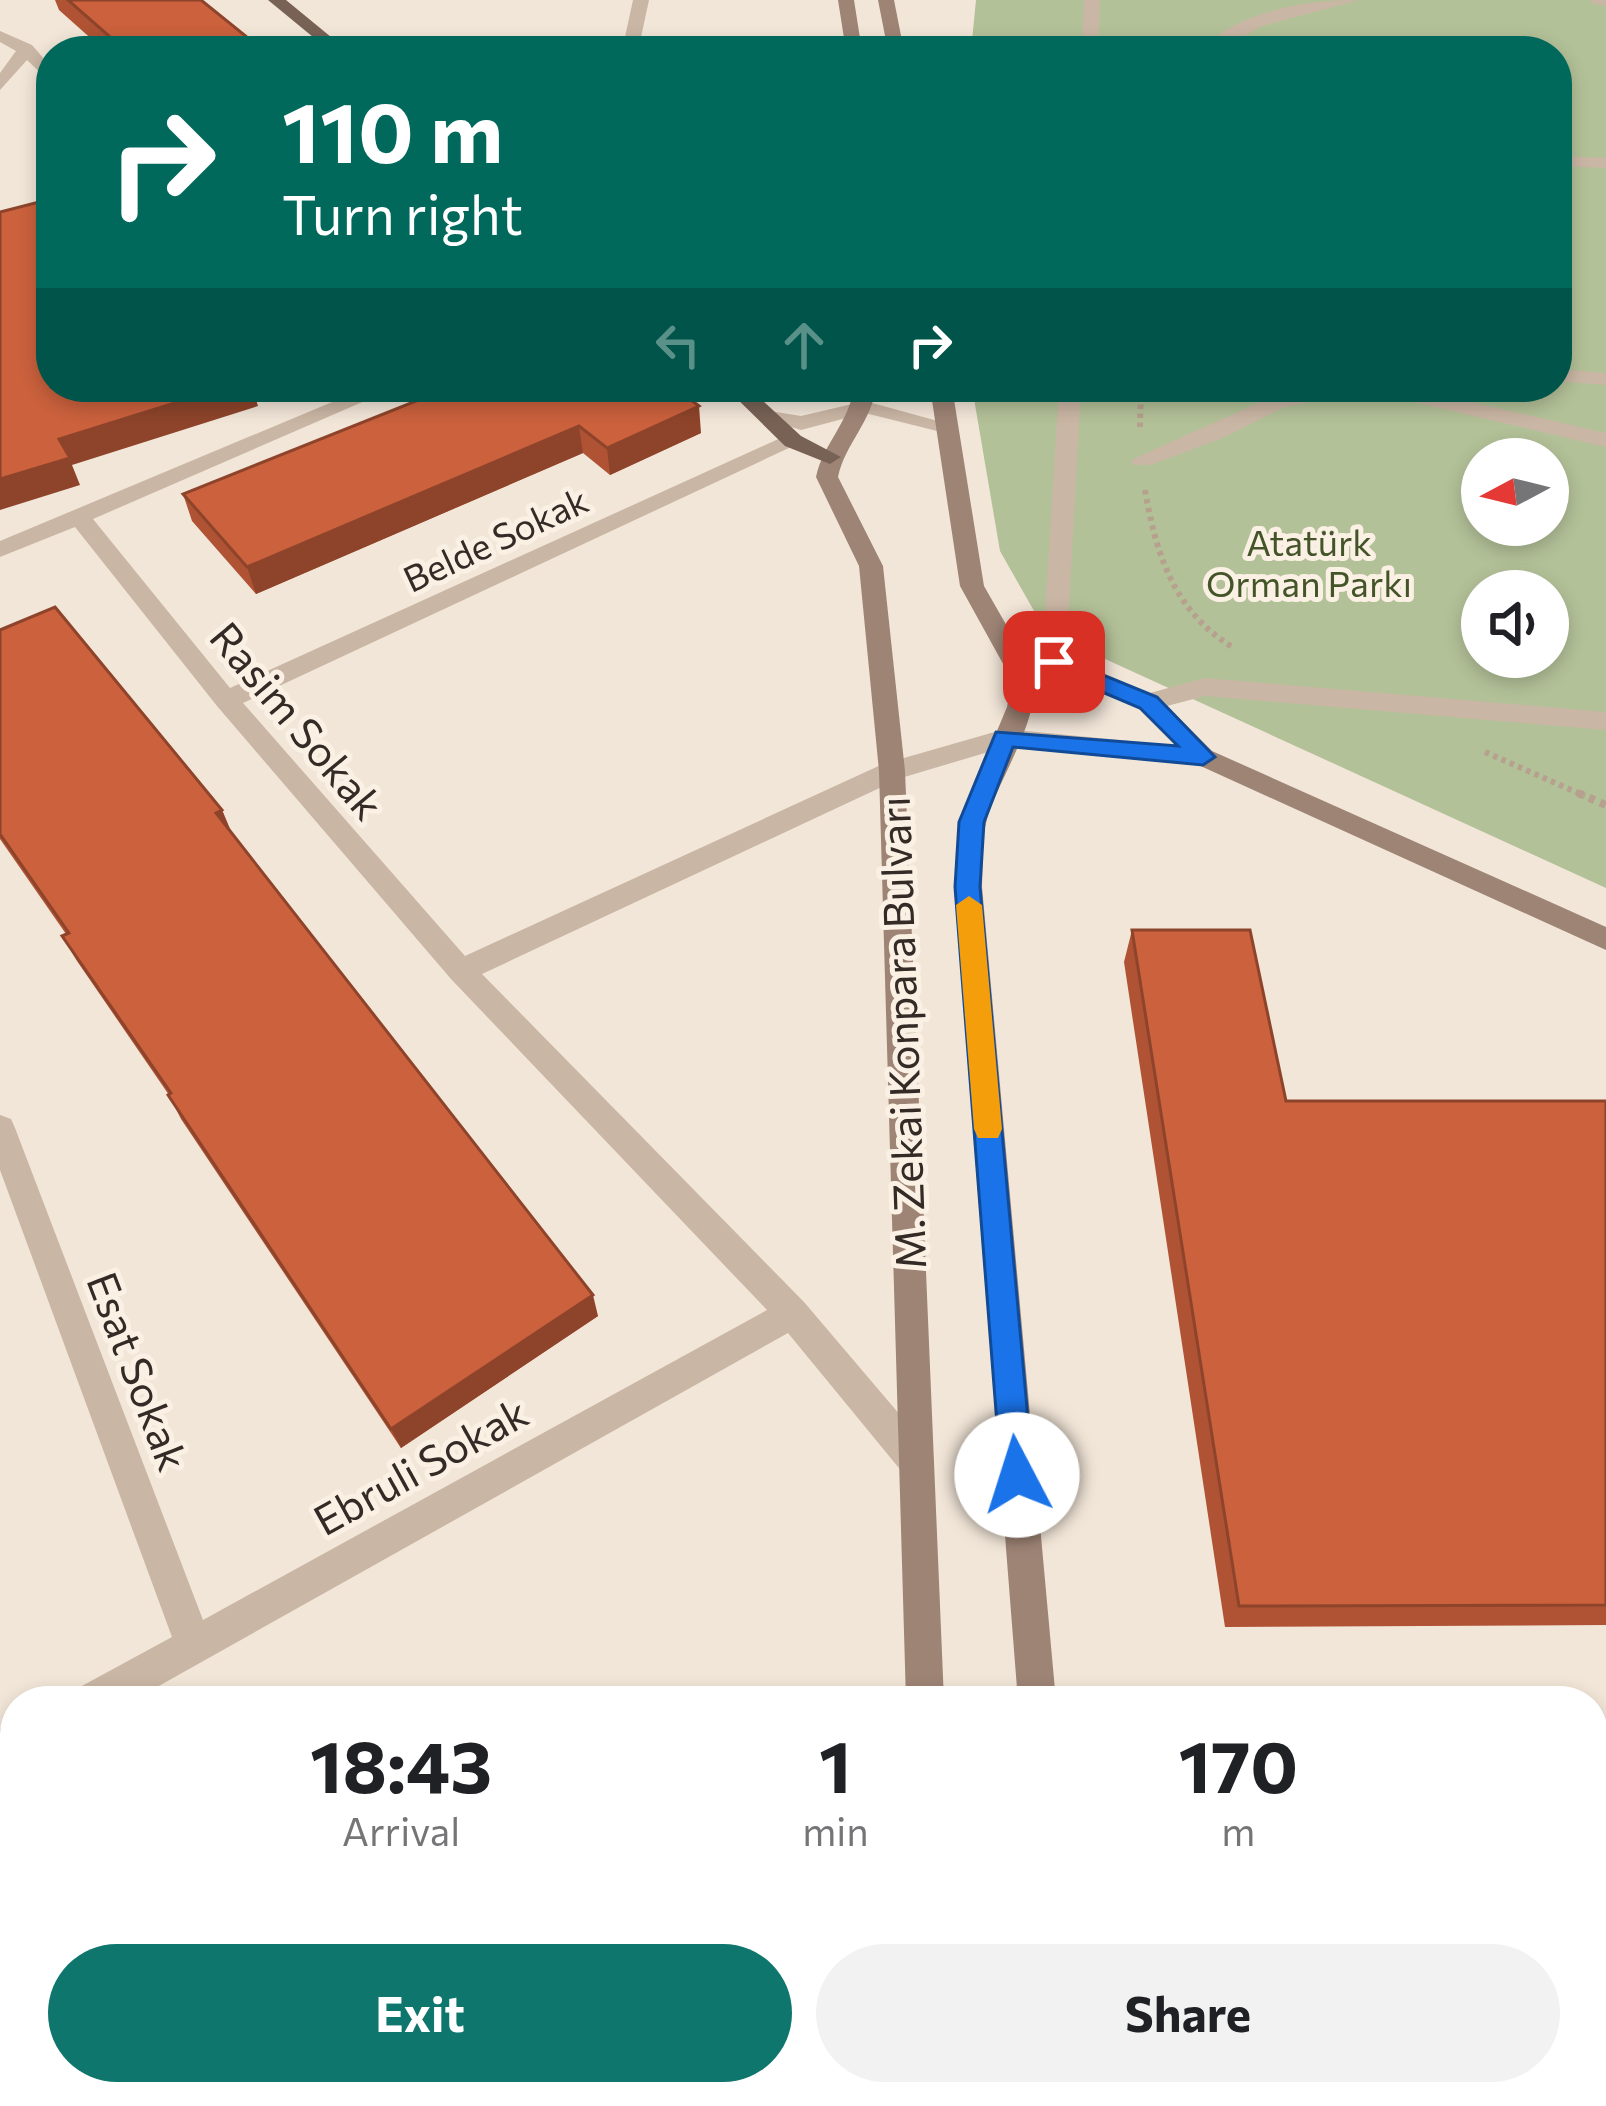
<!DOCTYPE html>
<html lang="en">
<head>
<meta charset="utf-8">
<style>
	:root { --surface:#fff; --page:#f2f2f2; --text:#202124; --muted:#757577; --accent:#0f766e }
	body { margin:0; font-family:Commissioner,sans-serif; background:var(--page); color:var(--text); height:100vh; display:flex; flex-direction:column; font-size:45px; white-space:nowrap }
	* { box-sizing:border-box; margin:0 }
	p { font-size:39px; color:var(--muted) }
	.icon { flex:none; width:66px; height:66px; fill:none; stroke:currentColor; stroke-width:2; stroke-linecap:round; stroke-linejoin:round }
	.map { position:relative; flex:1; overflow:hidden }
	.panel { position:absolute; left:0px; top:1686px; width:1608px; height:420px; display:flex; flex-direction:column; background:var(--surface); border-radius:48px 48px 0 0; box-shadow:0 6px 18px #0003 }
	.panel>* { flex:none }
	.hud { position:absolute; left:36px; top:36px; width:1536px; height:366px; border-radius:48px; box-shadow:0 6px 18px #0003; background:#00695c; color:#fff; overflow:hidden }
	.needle { width:78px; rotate:263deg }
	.controls { position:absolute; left:1461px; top:438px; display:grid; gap:24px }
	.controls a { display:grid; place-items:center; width:108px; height:108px; border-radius:50%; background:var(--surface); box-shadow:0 6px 18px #0003; font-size:60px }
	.pin { position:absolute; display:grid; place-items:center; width:102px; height:102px; color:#fff; margin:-51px; border-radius:24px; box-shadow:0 6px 18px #0006 }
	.me { position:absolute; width:132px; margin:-66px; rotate:355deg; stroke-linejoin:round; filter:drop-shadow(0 0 9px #0008) }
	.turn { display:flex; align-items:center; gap:42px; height:252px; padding:0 48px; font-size:54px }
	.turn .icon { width:156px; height:156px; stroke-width:2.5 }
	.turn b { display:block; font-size:84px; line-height:102px }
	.lanes { display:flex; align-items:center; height:114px; padding:0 48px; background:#0003; justify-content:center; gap:60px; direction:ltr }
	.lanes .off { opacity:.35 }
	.eta { display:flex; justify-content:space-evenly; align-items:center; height:204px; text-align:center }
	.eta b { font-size:72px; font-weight:700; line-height:84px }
	.action { display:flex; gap:24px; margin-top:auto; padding:24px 48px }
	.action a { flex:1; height:138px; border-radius:72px; background:var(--accent); color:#fff; font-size:48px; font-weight:700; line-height:138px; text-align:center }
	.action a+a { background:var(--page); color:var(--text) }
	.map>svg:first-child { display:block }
	.green { fill:#b3c198; fill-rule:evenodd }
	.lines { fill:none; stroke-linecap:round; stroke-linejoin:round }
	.path-far1 { stroke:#b6a08e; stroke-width:6; stroke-dasharray:4.5 4.5; stroke-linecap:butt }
	.path { stroke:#b6a08e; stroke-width:8; stroke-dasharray:6 6; stroke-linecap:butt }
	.service { fill:#cab6a4; fill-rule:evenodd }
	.pedestrian { fill:#cab6a4; fill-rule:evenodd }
	.minor { fill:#cab6a4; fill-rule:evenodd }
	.secondary { fill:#9e8475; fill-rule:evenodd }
	.primary { fill:#786256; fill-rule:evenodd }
	.wall { fill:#af5334 }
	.shaded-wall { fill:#8e442b }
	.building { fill:#cb613d; stroke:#8e442b; stroke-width:3 }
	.route { fill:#1a73e8; stroke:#114b97; stroke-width:3 }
	.slow { fill:#f59e0b }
	.labels { text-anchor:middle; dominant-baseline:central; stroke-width:10; stroke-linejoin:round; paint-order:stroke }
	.far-street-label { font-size:36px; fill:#352b26; stroke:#faf0e4 }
	.far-park-label { font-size:36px; fill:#445429; stroke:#faf0e4 }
	.street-label { font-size:42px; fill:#352b26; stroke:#faf0e4 }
</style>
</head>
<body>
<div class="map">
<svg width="1606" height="2106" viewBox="0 0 1606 2106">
	<rect width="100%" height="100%" fill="#f2e6d8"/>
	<path class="green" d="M 976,0 L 1606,0 L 1606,888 L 1046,632 L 1000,551 L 972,387 L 1557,387 L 1557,51 L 971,51 ZM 1482,459 L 1548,459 L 1548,525 L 1482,525 ZM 1482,591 L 1548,591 L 1548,657 L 1482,657 Z"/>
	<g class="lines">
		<path class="path-far1" d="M 1140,427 L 1141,387
			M 1145,490 C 1156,555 1175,613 1234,648
			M 1485,752 L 1585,796"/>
		<path class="path" d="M 1578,793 L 1606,805"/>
		<path class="service" d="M 1593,2035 L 1606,2040 L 1606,2106 L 1587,2106 L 1583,2091 L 1593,2091 Z
			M 1271,2091 L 1311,2091 L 1313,2106 L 1273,2106 Z"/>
		<path class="pedestrian" d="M 1084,0 L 1100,0 L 1098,51 L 1082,51 Z
			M 1359,0 L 1262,26 L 1218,51 L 1199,51 C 1238,11 1305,0 1359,0 Z
			M 1590,0 L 1606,0 L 1606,6 L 1592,3 Z
			M 1557,156 L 1606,158 L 1606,168 L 1557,166 Z
			M 1557,369 L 1606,373 L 1606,385 L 1557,381 Z
			M 1059,387 L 1081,387 L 1066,662 L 1054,670 L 1042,662 Z
			M 1320,387 L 1410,388 L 1606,433 L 1606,447 L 1410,401 L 1330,398 L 1284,407 L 1220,439 L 1150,465 L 1134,465 L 1131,460 L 1269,398 Z
			M 1205,678 L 1606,712 L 1606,730 L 1205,696 L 1148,711 L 1135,702 L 1139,696 Z"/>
		<path class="minor" d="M 633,0 L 649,0 L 638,51 L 622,51 Z
			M 0,31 L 32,45 L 51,67 L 51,83 L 27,60 L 0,90 L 0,73 L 16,51 L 0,42 Z
			M 368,387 L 397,387 L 93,519 L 230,688 L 785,436 L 801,436 L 804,441 L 243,703 L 465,956 L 883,764 L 1005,729 L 1203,748 L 1216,757 L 1203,766 L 1005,747 L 901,778 L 482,974 L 804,1302 L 929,1449 L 934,1461 L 929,1473 L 916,1478 L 903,1473 L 788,1333 L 132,1701 L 75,1701 L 80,1687 L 172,1637 L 0,1170 L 0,1115 L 11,1119 L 15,1128 L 203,1620 L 767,1310 L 451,979 L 217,706 L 75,527 L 0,557 L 0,541 Z
			M 865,401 L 956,426 L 945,433 L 865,413 L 801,430 L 759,417 L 770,411 L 801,416 Z
			M 15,1721 L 15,1762 L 0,1769 L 0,1728 Z"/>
		<path class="secondary" d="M 838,0 L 854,0 L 862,51 L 846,51 Z
			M 878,0 L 894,0 L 904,51 L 888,51 Z
			M 854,387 L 876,387 C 872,421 845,444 838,477 L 883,566 L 905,771 L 944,1701 L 906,1701 L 879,771 L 859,566 L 816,477 C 823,444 850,421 854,387 Z
			M 930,387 L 952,387 L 984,586 L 1016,642 L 1157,696 L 1212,751 L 1606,927 L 1606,950 L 1194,763 L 1139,708 L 1029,665 C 1051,704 998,778 987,819 C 981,840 983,866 982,887 L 1056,1701 L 1018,1701 L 954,887 L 959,822 L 1007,707 L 1012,680 L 960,586 Z
			M 919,2091 L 963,2091 L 964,2106 L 920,2106 Z
			M 1048,2091 L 1092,2091 L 1093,2106 L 1049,2106 Z"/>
		<path class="primary" d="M 268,0 L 286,0 L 348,51 L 330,51 Z
			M 725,387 L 748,387 L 801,436 L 841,457 L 830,464 L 785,446 Z"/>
	</g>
	<path class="wall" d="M 55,0 L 201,0 L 260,51 L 105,51 L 59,10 Z
		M 451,387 L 701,433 L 610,475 L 583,453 L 256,594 L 192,521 L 183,494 Z
		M 0,630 L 222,810 L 231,832 L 598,1316 L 401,1448 L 181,1119 L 169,1095 L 77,961 L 62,936 L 66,934 L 0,839 Z
		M 1132,930 L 1286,1101 L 1606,1101 L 1606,1625 L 1225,1627 L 1124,962 Z"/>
	<path class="shaded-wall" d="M 226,387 L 252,387 L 258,406 L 72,465 L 80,485 L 0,510 L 0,479 L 59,439 Z
		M 699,406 L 701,433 L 610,475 L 607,448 Z
		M 579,426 L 583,453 L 256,594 L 247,567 Z
		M 222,810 L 233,836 L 216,813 Z
		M 593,1295 L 598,1316 L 401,1448 L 391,1429 Z"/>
	<path class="building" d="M 68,0 L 201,0 L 258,46 L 250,48 L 253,51 L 126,51 Z
		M 51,199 L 51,387 L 226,387 L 59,439 L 70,458 L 0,479 L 0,212 Z
		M 451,387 L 674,387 L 699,406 L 607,448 L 579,426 L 247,567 L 183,494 Z
		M 55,607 L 222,810 L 216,813 L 593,1295 L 391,1429 L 168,1095 L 171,1093 L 62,936 L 69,933 L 0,834 L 0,630 Z
		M 1132,930 L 1250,930 L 1286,1101 L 1606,1101 L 1606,1605 L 1239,1606 Z"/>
	<path class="route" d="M 1054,655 L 1157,697 L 1215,757 L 1203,765 L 1013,747 L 984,822 L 980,887 L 1033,1475 L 1029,1486 L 1017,1490 L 1006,1486 L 1001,1475 L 955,887 L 959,822 L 996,732 L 1178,746 L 1140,708 L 1046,668 L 1043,662 Z"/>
	<path class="slow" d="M 969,896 L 982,905 L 1002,1129 L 998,1138 L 978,1138 L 974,1129 L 956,905 Z"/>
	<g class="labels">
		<g class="far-street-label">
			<text transform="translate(495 538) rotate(-25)">Belde Sokak</text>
		</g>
		<g class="far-park-label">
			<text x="1309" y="541">Atatürk<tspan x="1309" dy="41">Orman Parkı</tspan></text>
		</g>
		<g class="street-label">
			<text transform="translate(298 720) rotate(50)">Rasim Sokak</text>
			<text transform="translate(901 1033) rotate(-92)">M. Zekai Konpara Bulvarı</text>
			<text transform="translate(139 1371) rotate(69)">Esat Sokak</text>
			<text transform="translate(420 1465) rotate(-29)">Ebruli Sokak</text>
		</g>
	</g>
</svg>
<div class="controls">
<a><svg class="needle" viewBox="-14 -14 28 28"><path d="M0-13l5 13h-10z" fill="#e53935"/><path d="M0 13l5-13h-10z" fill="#757577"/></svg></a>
<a><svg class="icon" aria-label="sound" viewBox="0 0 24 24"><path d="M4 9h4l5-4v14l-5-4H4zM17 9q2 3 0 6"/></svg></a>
</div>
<div class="pin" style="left:1054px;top:662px;background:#d93025"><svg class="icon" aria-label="arrive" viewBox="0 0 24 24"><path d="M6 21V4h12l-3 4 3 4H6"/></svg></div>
<svg class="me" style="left:1017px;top:1475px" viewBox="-20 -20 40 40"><circle r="19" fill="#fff"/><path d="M0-13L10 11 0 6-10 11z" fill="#1a73e8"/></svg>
<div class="hud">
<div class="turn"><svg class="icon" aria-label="right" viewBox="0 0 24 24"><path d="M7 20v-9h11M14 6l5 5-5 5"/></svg><div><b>110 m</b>Turn right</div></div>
<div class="lanes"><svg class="icon off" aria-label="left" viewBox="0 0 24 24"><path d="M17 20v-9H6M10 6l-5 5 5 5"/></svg><svg class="icon off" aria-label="ahead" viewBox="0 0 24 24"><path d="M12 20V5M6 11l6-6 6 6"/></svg><svg class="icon" aria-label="right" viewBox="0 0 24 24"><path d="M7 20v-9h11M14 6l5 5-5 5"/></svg></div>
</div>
<section class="panel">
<div class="eta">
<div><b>18:43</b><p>Arrival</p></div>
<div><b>1</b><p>min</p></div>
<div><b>170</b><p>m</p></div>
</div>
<div class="action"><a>Exit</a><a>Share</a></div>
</section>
</div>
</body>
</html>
